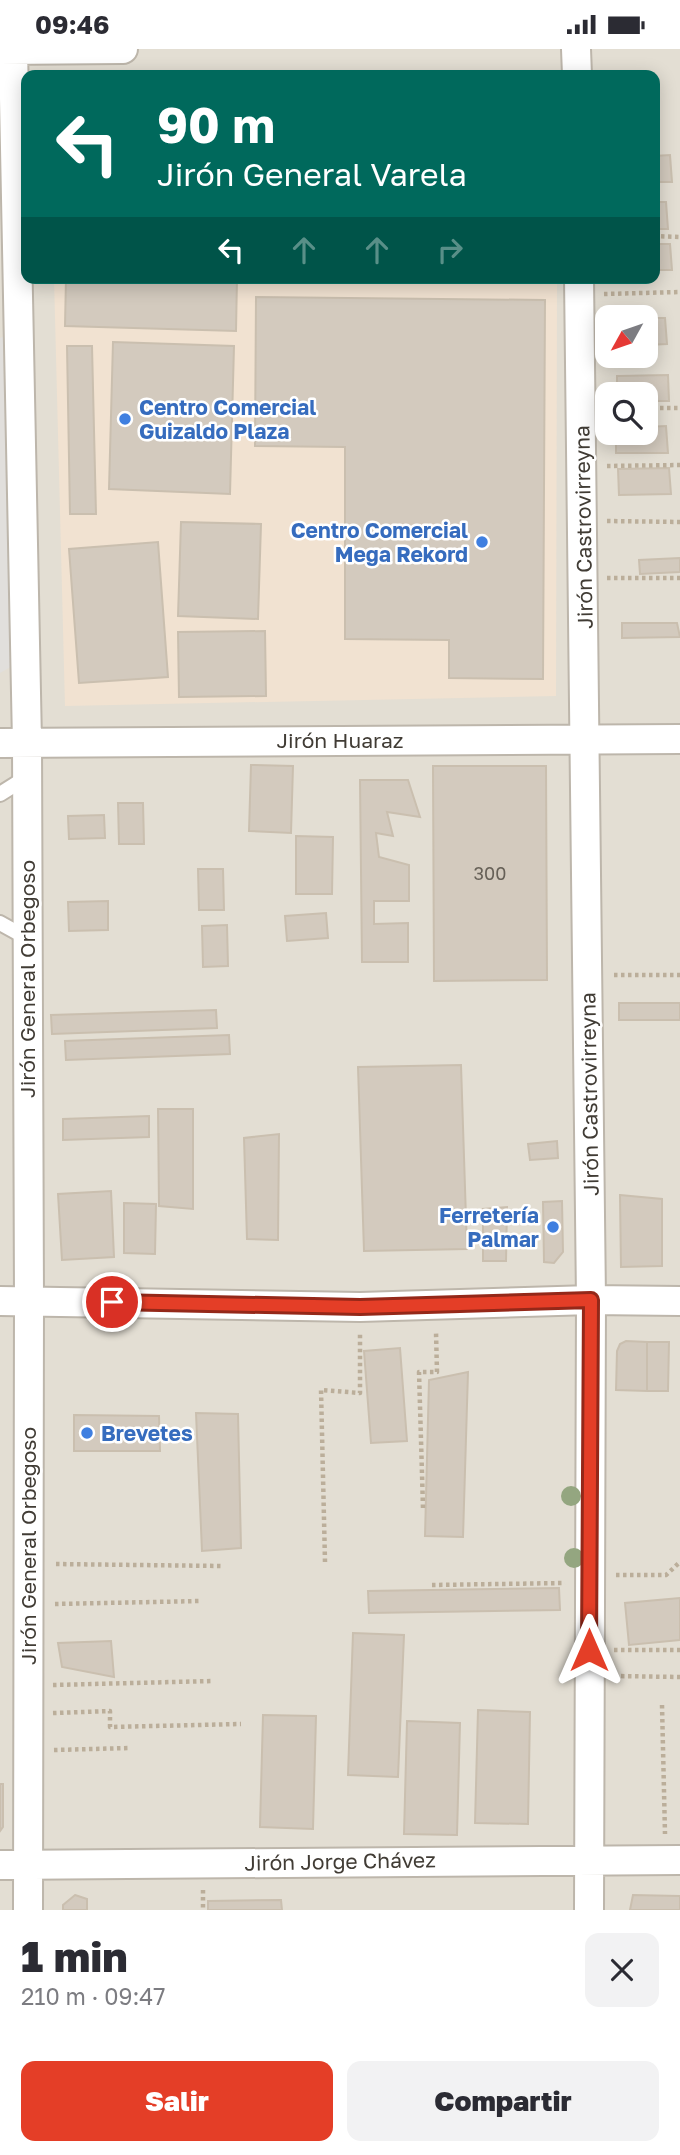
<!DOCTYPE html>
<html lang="es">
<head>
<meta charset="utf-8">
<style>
	:root { --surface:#fff; --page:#f2f2f3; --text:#2b2b33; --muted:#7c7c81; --accent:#e43e27 }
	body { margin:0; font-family:"Golos Text",sans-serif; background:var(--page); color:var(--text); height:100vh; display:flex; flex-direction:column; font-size:26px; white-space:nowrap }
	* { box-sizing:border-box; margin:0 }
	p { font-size:23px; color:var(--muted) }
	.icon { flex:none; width:38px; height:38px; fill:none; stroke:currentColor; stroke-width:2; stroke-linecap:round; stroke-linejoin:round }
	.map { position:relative; height:1861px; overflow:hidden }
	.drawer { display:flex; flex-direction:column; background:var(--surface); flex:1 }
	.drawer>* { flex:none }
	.top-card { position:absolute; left:21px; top:21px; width:639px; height:214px; border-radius:14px; box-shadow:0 4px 18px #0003; background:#00695c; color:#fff; overflow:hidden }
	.needle { width:46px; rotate:230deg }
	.fabs { position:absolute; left:595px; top:256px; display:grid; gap:14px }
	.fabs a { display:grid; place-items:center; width:63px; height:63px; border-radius:14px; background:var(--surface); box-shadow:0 4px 18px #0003; font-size:35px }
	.pin { position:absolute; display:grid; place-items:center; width:60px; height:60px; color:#fff; margin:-30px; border:4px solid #fff; border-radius:50%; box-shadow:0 2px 7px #0007 }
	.me { position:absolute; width:77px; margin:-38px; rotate:0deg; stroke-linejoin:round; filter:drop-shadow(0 0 5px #0008) }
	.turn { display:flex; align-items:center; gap:24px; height:147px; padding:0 21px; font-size:32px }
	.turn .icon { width:91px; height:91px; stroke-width:2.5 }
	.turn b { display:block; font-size:49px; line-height:60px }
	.lanes { display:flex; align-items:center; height:66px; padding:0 21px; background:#0003; justify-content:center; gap:35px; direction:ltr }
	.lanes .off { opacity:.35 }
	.round { display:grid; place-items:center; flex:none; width:74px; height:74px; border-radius:14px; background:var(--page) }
	.head { display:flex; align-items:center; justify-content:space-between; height:119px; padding:0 21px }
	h1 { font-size:42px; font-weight:800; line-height:52px }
	.primary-button { display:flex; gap:14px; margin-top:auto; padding:14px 21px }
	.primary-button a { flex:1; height:80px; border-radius:14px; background:var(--accent); color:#fff; font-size:28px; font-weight:800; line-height:80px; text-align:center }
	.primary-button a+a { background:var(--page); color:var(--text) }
	.status { display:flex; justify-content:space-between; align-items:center; height:49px; padding:0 35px; background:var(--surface); direction:ltr }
	.status svg { height:19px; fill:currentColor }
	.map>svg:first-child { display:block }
	.residential { fill:#e3ded3; fill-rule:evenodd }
	.commercial { fill:#f1e2d1 }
	.parking { fill:#e1dfdc }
	.building { fill:#d3cabe; stroke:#cabfaf; stroke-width:2 }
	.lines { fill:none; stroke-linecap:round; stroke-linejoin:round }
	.lane-casing { stroke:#bdb6ab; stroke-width:18 }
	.street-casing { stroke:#bdb6ab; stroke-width:32 }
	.path { stroke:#bbae9a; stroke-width:4.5; stroke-dasharray:3.5 3.5; stroke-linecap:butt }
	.lane { stroke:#fff; stroke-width:14 }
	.street { stroke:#fff; stroke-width:28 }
	.tree { fill:#94a680 }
	.route-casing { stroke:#942819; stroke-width:18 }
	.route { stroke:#e43e27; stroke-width:12 }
	.shop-dot { fill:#3f7fe0; stroke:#fff; stroke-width:2.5 }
	.labels { text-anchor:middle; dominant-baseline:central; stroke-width:5; stroke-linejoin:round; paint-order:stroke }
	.number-label { font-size:18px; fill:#666057 }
	.shop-label { font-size:21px; font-weight:bold; fill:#366cbe; stroke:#fff; text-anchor:start }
	.street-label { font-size:21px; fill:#413c35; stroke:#fff }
</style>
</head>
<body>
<div class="status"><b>09:46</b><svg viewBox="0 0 49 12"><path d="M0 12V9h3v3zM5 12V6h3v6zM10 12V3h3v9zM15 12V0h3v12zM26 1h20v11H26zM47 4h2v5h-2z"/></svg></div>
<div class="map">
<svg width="680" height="1861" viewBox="0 0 680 1861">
	<rect width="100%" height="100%" fill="#f0ece4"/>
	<path class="residential" d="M 0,0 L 680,0 L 680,1861 L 0,1861 ZM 26,26 L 654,26 L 654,229 L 26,229 ZM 607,268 L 646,268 L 646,306 L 607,306 ZM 607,345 L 646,345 L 646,383 L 607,383 Z"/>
	<path class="commercial" d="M 267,23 L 267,26 L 83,26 Z
		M 54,229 L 440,229 L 557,233 L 556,647 L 65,657 Z"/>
	<path class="parking" d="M 18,281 L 25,610 L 0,624 L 0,289 Z"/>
	<path class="building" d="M 654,28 L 656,28 L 659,70 L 654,70 Z
		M 670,106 L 672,133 L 654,133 L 654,107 Z
		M 654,153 L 666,153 L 668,180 L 654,180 Z
		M 654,195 L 670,195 L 672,221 L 654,221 Z
		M 66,229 L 237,229 L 236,282 L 65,277 Z
		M 256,248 L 545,251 L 543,630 L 449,629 L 449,591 L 345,590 L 345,398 L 255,397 Z
		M 646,269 L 665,269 L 667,295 L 646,296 Z
		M 113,293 L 234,297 L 230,445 L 109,440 Z
		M 67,297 L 92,297 L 96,465 L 70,465 Z
		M 668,326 L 669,352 L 646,352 L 646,345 L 617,345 L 617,327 Z
		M 666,377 L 668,404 L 616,404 L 616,383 L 646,383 L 646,378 Z
		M 669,419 L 671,445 L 619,446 L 618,420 Z
		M 181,473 L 261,475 L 258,570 L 178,567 Z
		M 158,493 L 168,628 L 79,634 L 69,500 Z
		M 680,509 L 680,523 L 640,525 L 639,511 Z
		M 622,574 L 677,574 L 680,588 L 622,589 Z
		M 265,582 L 266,647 L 179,648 L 178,583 Z
		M 251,716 L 293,717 L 291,784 L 249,782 Z
		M 433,717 L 546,717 L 547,931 L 434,932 Z
		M 360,731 L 408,731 L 420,768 L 387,763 L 393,787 L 376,784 L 379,808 L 409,816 L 409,852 L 374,852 L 374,875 L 408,874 L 408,913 L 362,913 Z
		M 118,754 L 143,754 L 144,795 L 119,795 Z
		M 104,766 L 105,789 L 69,790 L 68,767 Z
		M 296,787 L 333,788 L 332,845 L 296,845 Z
		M 198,820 L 223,820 L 224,861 L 199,861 Z
		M 108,852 L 108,881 L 69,882 L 68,853 Z
		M 326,864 L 328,889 L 287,892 L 285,867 Z
		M 227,876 L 228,917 L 203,918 L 202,877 Z
		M 619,954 L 680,954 L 680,971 L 619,971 Z
		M 216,961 L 217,979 L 52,985 L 51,966 Z
		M 229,986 L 230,1005 L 66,1011 L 65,992 Z
		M 461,1016 L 467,1200 L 364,1202 L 358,1018 Z
		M 158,1060 L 193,1060 L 193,1160 L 159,1157 Z
		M 149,1067 L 149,1088 L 63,1091 L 63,1070 Z
		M 279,1085 L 278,1191 L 247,1190 L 244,1089 Z
		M 557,1092 L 558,1109 L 530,1111 L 528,1095 Z
		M 111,1142 L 114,1208 L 62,1211 L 58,1145 Z
		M 620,1146 L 662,1150 L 662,1217 L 621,1218 Z
		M 562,1152 L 563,1203 L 554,1214 L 544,1213 L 543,1153 Z
		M 124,1154 L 156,1155 L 155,1205 L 124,1204 Z
		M 507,1158 L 506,1212 L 483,1212 L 483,1160 Z
		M 626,1292 L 647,1293 L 647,1342 L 616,1341 L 617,1302 L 620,1295 Z
		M 647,1293 L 669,1293 L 668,1342 L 647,1342 Z
		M 400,1299 L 407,1392 L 371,1394 L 364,1302 Z
		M 468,1323 L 463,1488 L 425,1487 L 429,1331 Z
		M 196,1364 L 238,1365 L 241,1499 L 202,1502 Z
		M 74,1366 L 159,1367 L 160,1402 L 74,1402 Z
		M 559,1539 L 560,1561 L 369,1564 L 368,1542 Z
		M 680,1549 L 680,1591 L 629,1596 L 625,1554 Z
		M 353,1584 L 404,1586 L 398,1728 L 348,1726 Z
		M 111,1592 L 114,1628 L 62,1618 L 58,1594 Z
		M 478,1661 L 530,1663 L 528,1775 L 475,1774 Z
		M 263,1666 L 316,1667 L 313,1780 L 260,1778 Z
		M 407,1672 L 460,1674 L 457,1786 L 404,1785 Z
		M 0,1735 L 3,1735 L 3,1778 L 0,1782 Z
		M 75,1846 L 87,1850 L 87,1861 L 63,1861 L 63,1856 Z
		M 633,1846 L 680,1847 L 680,1861 L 630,1861 Z
		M 281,1851 L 282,1861 L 208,1861 L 208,1852 Z"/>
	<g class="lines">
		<g class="lane-casing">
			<path id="lane" d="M 0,745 L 27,728
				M 0,874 L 27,889"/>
		</g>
		<g class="street-casing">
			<path id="street" d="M 13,0 L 27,693 L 29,1251 L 28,1861
				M 576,0 L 577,26
				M 0,1 L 123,0
				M 579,229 L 591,1251 L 589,1861
				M 0,694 L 680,690
				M 0,1252 L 360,1258 L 591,1251 L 680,1252
				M 0,1816 L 680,1811"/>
		</g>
		<path class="path" d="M 654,187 L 680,188
			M 604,245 L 680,243
			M 646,359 L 680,359
			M 607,417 L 680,416
			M 607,472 L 680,473
			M 607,529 L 680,529
			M 614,926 L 680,926
			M 423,1459 L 419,1323 L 437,1323 L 436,1283
			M 325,1513 L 321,1341 L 360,1344 L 360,1283
			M 56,1515 L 223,1517
			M 616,1526 L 666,1526 L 680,1513
			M 432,1536 L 565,1534
			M 55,1555 L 201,1552
			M 614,1601 L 680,1601
			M 614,1627 L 680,1628
			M 53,1636 L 213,1632
			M 662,1656 L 665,1785
			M 53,1664 L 110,1662 L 110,1678 L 241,1675
			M 54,1701 L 130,1699
			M 203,1841 L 203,1861"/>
		<use href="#lane" class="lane"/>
		<use href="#street" class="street"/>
	</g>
	<g class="tree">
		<circle cx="571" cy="1447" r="10"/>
		<circle cx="574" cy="1509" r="10"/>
	</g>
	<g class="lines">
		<g class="route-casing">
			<path id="route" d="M 112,1253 L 360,1258 L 591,1251 L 589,1601"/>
		</g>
		<use href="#route" class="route"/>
	</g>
	<g class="shop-dot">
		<circle cx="125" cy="370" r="7"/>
		<circle cx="482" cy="493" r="7"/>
		<circle cx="553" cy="1178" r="7"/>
		<circle cx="87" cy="1384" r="7"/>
	</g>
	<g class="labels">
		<g class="number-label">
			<text x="490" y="824">300</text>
		</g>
		<g class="shop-label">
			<text x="139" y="358">Centro Comercial<tspan x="139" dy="24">Guizaldo Plaza</tspan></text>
			<text x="468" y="481" text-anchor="end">Centro Comercial<tspan x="468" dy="24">Mega Rekord</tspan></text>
			<text x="539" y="1166" text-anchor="end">Ferretería<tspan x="539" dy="24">Palmar</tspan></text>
			<text x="101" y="1384">Brevetes</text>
		</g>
		<g class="street-label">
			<text transform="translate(583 478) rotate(-91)">Jirón Castrovirreyna</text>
			<text x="340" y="691">Jirón Huaraz</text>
			<text transform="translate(27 930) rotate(-90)">Jirón General Orbegoso</text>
			<text transform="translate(589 1045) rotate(-91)">Jirón Castrovirreyna</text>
			<text transform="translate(28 1497) rotate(-90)">Jirón General Orbegoso</text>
			<text transform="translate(340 1812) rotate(-1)">Jirón Jorge Chávez</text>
		</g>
	</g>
</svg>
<div class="fabs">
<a><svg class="needle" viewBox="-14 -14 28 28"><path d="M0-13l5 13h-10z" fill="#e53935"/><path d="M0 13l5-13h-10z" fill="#7c7c81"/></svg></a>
<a><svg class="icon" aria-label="search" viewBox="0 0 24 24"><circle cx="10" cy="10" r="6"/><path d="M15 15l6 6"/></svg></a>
</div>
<div class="pin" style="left:112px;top:1253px;background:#d93025"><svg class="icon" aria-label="arrive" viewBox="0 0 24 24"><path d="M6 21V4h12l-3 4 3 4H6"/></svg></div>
<svg class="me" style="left:589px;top:1601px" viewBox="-20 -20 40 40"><path d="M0-17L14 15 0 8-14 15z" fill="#e43e27" stroke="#fff" stroke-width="4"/></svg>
<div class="top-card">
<div class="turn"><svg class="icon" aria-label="left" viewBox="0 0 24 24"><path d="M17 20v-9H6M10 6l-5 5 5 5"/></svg><div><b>90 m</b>Jirón General Varela</div></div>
<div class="lanes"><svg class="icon" aria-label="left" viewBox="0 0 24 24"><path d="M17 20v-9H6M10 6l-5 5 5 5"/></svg><svg class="icon off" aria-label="ahead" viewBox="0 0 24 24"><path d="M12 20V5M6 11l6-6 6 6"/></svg><svg class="icon off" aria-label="ahead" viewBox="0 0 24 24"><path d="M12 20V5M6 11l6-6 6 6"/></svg><svg class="icon off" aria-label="right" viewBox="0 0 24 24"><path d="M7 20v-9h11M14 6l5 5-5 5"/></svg></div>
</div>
</div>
<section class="drawer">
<div class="head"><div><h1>1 min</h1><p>210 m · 09:47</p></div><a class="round"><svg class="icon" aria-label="close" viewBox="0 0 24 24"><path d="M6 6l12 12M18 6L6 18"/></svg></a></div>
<div class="primary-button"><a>Salir</a><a>Compartir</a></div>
</section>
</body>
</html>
